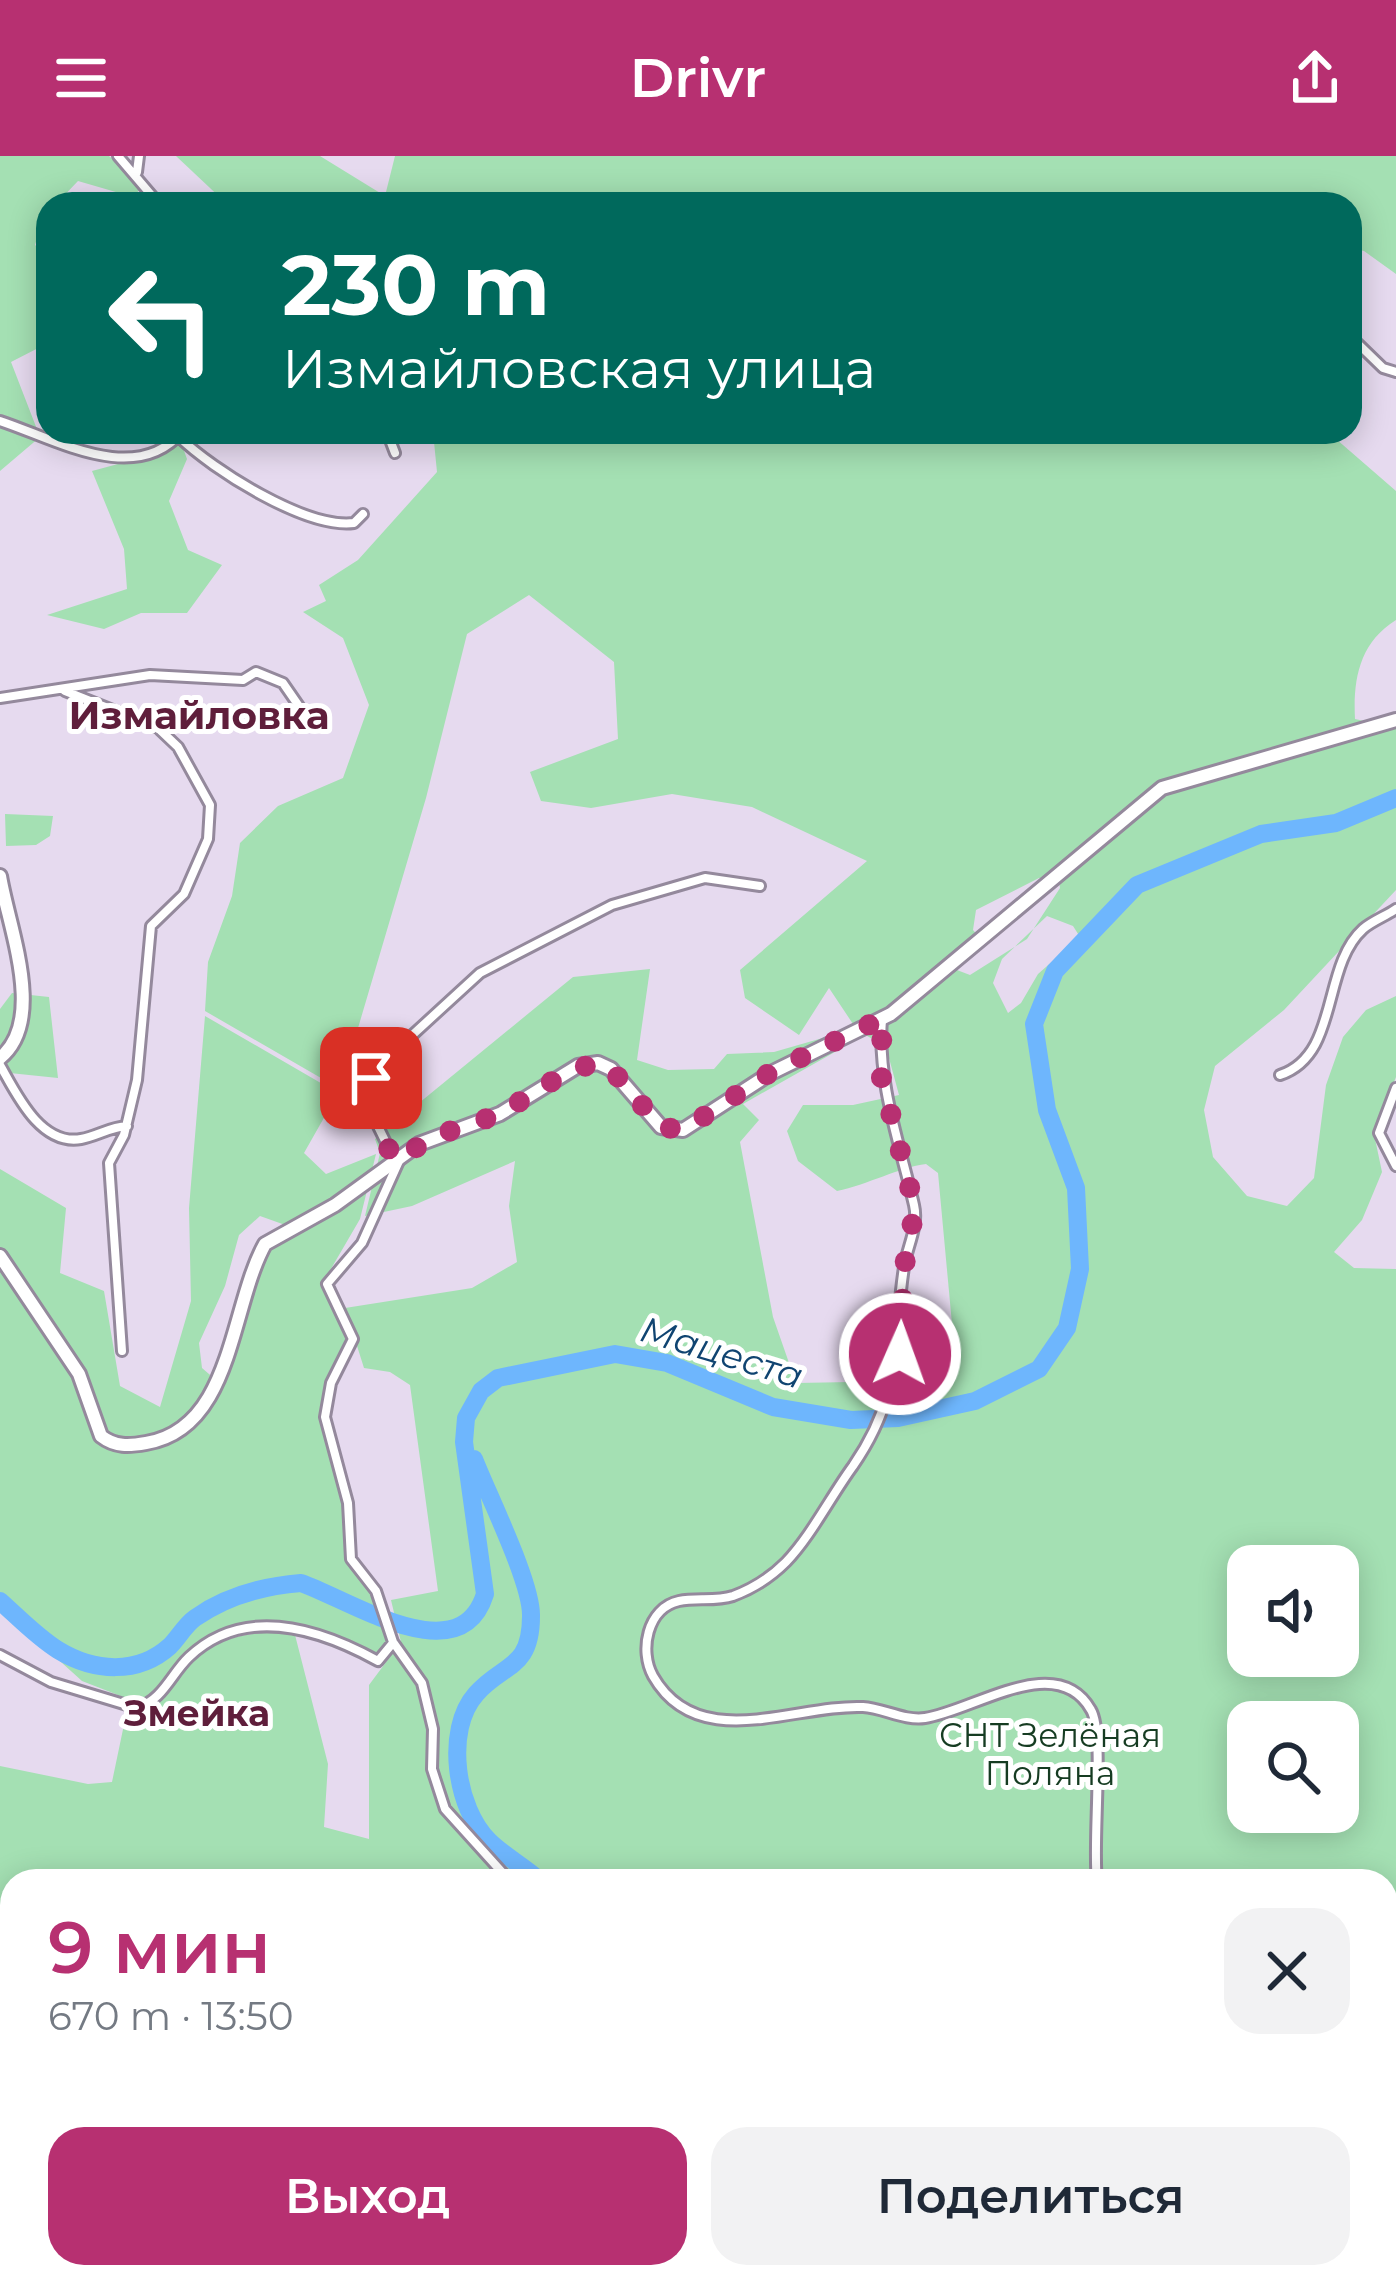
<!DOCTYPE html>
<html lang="ru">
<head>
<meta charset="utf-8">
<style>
	:root { --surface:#fff; --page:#f2f2f3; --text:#1f2937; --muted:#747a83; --accent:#b73071 }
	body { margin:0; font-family:Montserrat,sans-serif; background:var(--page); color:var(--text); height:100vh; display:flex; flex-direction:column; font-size:45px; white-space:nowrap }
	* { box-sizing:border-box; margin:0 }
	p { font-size:39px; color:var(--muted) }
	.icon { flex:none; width:66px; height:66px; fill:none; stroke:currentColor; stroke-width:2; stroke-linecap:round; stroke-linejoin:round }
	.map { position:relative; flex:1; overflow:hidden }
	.side { position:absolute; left:0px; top:1713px; width:1398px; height:420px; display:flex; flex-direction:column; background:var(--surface); border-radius:36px 36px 0 0; box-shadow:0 6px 30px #0003 }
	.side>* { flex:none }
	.hud { position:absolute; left:36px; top:36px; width:1326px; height:252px; border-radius:36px; box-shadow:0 6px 30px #0003; background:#00695c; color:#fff; overflow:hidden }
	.controls { position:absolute; left:1227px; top:1389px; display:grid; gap:24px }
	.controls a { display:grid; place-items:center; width:132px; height:132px; border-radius:24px; background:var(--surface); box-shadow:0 6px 30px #0003; font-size:60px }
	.pin { position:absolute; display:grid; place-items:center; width:102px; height:102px; color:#fff; margin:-51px; border-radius:24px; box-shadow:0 6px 18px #0006 }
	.me { position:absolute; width:132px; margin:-66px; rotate:2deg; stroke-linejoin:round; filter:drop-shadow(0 0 9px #0008) }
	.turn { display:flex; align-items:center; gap:42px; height:252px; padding:0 48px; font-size:54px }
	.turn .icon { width:156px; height:156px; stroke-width:2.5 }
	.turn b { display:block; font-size:84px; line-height:102px }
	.round { display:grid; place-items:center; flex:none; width:126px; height:126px; border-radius:36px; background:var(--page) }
	.summary { display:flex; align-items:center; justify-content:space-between; height:204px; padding:0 48px }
	h1 { font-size:72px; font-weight:600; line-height:90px; color:var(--accent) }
	.cta { display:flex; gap:24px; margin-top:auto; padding:24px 48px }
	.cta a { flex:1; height:138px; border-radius:36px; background:var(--accent); color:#fff; font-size:48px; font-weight:600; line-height:138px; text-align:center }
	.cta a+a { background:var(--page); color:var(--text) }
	header { display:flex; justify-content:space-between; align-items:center; height:156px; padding:0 48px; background:var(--accent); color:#fff; font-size:54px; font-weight:600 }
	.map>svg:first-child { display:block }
	.green { fill:#a4e0b3; fill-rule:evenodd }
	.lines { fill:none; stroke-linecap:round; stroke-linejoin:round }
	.river { stroke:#6eb6fd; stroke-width:18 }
	.street-casing { stroke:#94899c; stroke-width:14 }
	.secondary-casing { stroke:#94899c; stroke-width:18 }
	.street { stroke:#fff; stroke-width:8 }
	.secondary { stroke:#fff; stroke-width:12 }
	.route { stroke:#b73071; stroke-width:21; stroke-dasharray:0 37.8 }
	.labels { text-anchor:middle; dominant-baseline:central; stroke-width:10; stroke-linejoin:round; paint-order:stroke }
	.park-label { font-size:33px; fill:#163c22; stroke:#fff }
	.water-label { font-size:36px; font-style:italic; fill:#104471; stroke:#fff }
	.neighbourhood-label { font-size:36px; font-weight:bold; fill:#5f1e3b; stroke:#fff }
	.quarter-label { font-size:39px; font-weight:bold; fill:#5f1e3b; stroke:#fff }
</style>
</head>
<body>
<header><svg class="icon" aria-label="menu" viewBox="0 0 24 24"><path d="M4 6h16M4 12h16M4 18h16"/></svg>Drivr<svg class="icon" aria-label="share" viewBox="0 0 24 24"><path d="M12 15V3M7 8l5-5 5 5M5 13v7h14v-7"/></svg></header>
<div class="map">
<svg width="1396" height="2133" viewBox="0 0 1396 2133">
	<rect width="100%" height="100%" fill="#e6daef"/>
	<path class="green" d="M 0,0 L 109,0 L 143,30 L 133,41 L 78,25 L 56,48 L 48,48 L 35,89 L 48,100 L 48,187 L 11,206 L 40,281 L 0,315 Z
		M 176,0 L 320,0 L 385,40 L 395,0 L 1396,0 L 1396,118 L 1364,95 L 1350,92 L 1350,48 L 227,48 Z
		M 433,276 L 1328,276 L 1396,335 L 1396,464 C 1359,487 1353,524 1355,563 L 1396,572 L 1396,734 L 1284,854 L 1215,910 L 1204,954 L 1213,1001 L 1247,1040 L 1287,1050 L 1314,1022 L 1326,929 L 1343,881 L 1366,854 L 1396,840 L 1396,921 L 1374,978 L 1382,1016 L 1362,1064 L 1334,1096 L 1354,1112 L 1396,1113 L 1396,2133 L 0,2133 L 0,1610 L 88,1628 L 112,1626 L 126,1559 L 154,1553 C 201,1490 214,1477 294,1475 L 328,1608 L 324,1671 L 369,1683 L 369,1529 L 401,1486 L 391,1444 L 438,1435 L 410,1229 L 390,1216 L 364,1212 L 345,1152 L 472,1132 L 517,1106 L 509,1050 L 515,1005 L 412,1050 L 365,1060 L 380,997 L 375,983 L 573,821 L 650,813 L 637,904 L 668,914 L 714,913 L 727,898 L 774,896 L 833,879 L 842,892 L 743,948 L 759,964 L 740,986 L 773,1161 L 796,1227 L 908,1225 L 955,1200 L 938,1017 L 926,1008 C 900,1011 867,1029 837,1035 L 798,1005 L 787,975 L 803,949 L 853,949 L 899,939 L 886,891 L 857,874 L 829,832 L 799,879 L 745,842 L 740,814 L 867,705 L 752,651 L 672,638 L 591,652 L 541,645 L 530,616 L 618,583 L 614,506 L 529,439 L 467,478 L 426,642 L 340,933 L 205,855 L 208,806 L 232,740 L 240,687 L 278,650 L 343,622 L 369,549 L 343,482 L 303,456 L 326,445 L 319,429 L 358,404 L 437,316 ZM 1058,720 L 1060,732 L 1027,783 L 970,819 L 949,811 ZM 1039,722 L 1048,723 L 980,782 L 973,774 L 976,754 ZM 1047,760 L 1073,770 L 1080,781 L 1038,818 L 1021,847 L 1008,857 L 993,827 L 1002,803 ZM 1248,1410 L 1338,1410 L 1338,1500 L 1248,1500 ZM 1248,1566 L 1338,1566 L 1338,1656 L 1248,1656 ZM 12,1725 L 1386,1725 L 1386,2121 L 12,2121 Z
		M 179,281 L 187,303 L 169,345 L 188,394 L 222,409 L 187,457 L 141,457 L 104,473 L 47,459 L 127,433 L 124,393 L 92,315 L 144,301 Z
		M 5,658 L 53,660 L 50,680 L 36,689 L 6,690 Z
		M 12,837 L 49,841 L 58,922 L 0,916 L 0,853 Z
		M 205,860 L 338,937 L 304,997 L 326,1018 L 376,998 L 360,1063 L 321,1130 L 339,1152 L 349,1181 L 325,1255 L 344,1315 L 358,1417 L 383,1457 L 387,1487 L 379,1500 C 267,1443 224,1455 141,1548 L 82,1525 L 0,1451 L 0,1013 L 66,1052 L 60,1117 L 104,1135 L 120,1230 L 160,1251 L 191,1145 L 189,1052 ZM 260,1060 L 288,1070 L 256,1104 L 216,1224 L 202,1212 L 199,1187 L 225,1130 L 239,1079 Z"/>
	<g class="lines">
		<path class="river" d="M 474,1303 C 488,1339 532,1427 531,1460 C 531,1514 503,1507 476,1538 C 444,1574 456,1653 489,1685 C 504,1700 524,1710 540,1725
			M 0,1445 C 18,1461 37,1481 58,1494 C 94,1516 138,1519 170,1490 C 179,1481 185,1469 195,1462 C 226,1440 264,1430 301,1427 C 352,1445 460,1518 485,1438 L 464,1286 L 466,1262 L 481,1235 L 498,1222 L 615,1198 L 667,1207 L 773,1251 L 851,1264 L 898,1262 L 975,1245 L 1039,1213 L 1067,1172 L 1080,1113 L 1076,1032 L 1047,954 L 1034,868 L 1055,815 L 1137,729 L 1261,678 L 1336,667 L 1396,642
			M 493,2133 L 495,2121"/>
		<g class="street-casing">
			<path id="street" d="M 118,0 L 159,48
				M 137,16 L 139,0
				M 1350,180 L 1383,212 L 1396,216
				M 0,265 C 55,283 135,331 182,276
				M 387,276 L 395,297
				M 179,281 C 213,314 306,373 354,367 L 363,358
				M 65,535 L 158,572 L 178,591 L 210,649 L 208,683 L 184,738 L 151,770 L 137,924 L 124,979 L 109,1007 L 122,1195
				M 0,542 L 150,519 L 243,524 L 256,516 L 283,527 L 303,556
				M 882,863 C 877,927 900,988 914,1049 C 919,1070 907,1091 904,1111 C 892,1190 903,1238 853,1310 C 831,1340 811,1380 786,1406 C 771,1421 752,1433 733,1440 C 715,1446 696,1441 679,1445 C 647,1452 639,1495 653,1520 C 698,1599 795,1548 863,1551 C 883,1552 904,1565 925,1562 C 973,1555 1057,1494 1091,1554 C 1105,1577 1092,1688 1097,1725
				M 0,909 C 16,937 40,990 81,983 C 97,980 110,971 127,970
				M 1280,919 C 1340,899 1321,811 1363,773 C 1372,765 1386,760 1396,753
				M 1396,932 L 1379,977 L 1396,1010
				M 394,1003 L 367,948 L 366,932 L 384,905 L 480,817 L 612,749 L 705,722 L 760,730
				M 399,1005 L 362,1087 L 327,1128 L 353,1183 L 331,1227 L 325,1261 L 348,1347 L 351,1403 L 376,1435 L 393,1486 L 422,1527 L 433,1573 L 432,1613 L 445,1653 L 510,1725
				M 0,1499 L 51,1526 L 137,1552 C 163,1544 171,1518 189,1501 C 245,1448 320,1473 378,1505 L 392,1488
				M 1260,2121 L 1264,2133"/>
		</g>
		<g class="secondary-casing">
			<path id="secondary" d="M 0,720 C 8,770 47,864 0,902
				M 0,1100 L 79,1218 L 101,1280 C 115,1291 129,1290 146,1287 C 233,1273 230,1151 265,1088 L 335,1049 L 419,988 L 500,958 L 578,910 L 598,907 L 611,913 L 661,971 L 683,974 L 771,917 L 891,858 L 1162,632 L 1396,564"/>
		</g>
		<use href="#street" class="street"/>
		<use href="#secondary" class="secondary"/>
	</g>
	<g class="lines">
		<path class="route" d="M 371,922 L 368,948 L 394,1004 L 441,978 L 500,958 L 570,914 L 598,907 L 611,913 L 661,971 L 683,974 L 771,916 L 883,862 L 880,916 L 915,1052 L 904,1112 L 900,1198"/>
	</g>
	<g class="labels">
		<g class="park-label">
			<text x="1050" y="1579">СНТ Зелёная<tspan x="1050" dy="38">Поляна</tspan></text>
		</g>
		<g class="water-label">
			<text transform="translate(722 1196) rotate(17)">Мацеста</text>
		</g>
		<g class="neighbourhood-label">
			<text x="197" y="1557">Змейка</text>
		</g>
		<g class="quarter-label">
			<text x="199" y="559">Измайловка</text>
		</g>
	</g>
</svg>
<div class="controls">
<a><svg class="icon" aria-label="sound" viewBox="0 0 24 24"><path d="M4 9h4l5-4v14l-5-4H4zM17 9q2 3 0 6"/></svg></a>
<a><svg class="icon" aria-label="search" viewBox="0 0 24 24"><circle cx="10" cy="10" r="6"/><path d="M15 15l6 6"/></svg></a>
</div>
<div class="pin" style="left:371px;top:922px;background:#d93025"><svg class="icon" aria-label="arrive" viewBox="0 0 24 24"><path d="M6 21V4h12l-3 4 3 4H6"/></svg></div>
<svg class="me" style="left:900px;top:1198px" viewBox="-20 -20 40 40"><circle r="17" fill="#b73071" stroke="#fff" stroke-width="3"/><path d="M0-11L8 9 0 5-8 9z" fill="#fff"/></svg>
<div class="hud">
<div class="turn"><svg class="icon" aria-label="left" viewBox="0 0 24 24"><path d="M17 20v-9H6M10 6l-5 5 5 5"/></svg><div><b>230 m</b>Измайловская улица</div></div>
</div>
<section class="side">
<div class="summary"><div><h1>9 мин</h1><p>670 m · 13:50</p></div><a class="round"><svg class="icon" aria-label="close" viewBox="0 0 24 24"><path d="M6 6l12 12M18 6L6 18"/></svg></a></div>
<div class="cta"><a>Выход</a><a>Поделиться</a></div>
</section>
</div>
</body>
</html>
